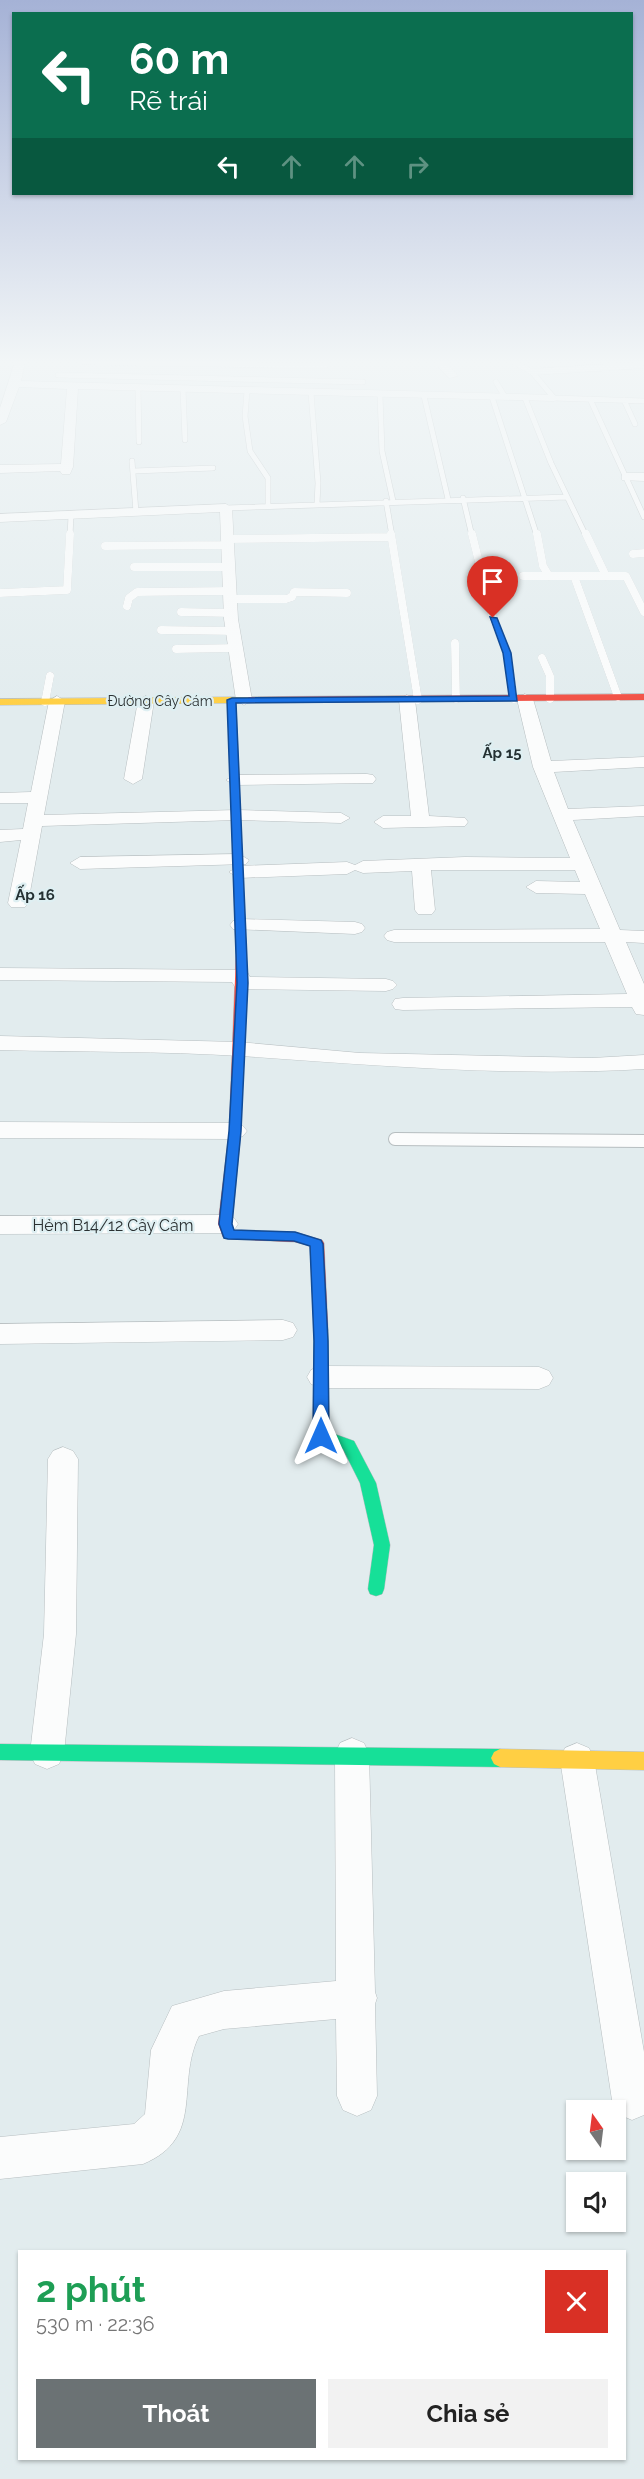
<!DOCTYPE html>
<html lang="vi">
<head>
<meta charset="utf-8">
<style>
	:root { --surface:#fff; --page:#f2f2f2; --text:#222; --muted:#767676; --accent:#6b7274 }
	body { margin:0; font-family:Raleway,sans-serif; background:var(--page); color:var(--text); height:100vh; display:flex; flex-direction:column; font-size:22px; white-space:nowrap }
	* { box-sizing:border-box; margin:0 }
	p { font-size:20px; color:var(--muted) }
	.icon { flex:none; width:33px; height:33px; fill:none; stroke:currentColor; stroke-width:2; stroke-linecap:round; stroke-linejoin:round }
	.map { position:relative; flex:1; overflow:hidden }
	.panel { position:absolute; left:18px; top:2250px; width:608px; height:210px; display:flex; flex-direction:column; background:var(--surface); border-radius:0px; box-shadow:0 2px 4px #0004 }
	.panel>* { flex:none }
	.top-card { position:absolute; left:12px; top:12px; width:621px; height:183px; border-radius:0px; box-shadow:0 2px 4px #0004; background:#0b6e4f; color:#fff; overflow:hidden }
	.needle { width:39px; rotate:346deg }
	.fabs { position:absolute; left:566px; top:2100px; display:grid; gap:12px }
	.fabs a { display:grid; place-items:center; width:60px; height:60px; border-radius:0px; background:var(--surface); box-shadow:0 2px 4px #0004; font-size:30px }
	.pin { position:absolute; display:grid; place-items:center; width:51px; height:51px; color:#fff; margin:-62px -26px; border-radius:50% 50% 50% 0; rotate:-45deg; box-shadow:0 0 6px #0007 }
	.pin .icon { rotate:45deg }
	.me { position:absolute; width:66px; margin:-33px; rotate:0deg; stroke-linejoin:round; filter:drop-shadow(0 0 4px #0008) }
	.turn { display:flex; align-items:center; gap:21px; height:126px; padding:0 18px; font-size:27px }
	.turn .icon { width:78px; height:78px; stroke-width:2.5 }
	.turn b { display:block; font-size:42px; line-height:51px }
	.lanes { display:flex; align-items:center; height:57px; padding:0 18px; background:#0003; justify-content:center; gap:30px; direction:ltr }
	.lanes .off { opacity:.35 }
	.round { display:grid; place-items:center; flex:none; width:63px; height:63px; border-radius:0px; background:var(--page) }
	.overview { display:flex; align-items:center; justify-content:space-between; height:102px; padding:0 18px }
	h1 { font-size:36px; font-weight:700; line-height:45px; color:#1e9e55 }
	.action { display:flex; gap:12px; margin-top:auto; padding:12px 18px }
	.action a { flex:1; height:69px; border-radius:0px; background:var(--accent); color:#fff; font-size:24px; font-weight:700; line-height:69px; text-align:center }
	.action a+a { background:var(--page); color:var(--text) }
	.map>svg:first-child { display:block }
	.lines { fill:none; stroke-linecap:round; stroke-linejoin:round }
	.lane-far2-casing { stroke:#b7bec0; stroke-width:6 }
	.lane-far1-casing { stroke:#b7bec0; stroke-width:8 }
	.lane-casing { stroke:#b7bec0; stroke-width:14 }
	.street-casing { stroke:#b7bec0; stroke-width:1 }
	.fast-casing { stroke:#b7bec0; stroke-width:1 }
	.slow-casing { stroke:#b7bec0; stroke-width:1 }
	.jam-casing { stroke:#b7bec0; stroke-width:1 }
	.lane-far2 { stroke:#fbfcfc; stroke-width:5 }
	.lane-far1 { stroke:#fbfcfc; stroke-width:8 }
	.lane { stroke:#fbfcfc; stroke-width:12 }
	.street { fill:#fbfcfc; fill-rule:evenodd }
	.fast { fill:#16e098; fill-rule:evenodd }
	.slow { fill:#ffcf43; fill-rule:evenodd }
	.jam { fill:#f24e42; fill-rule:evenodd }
	.route { fill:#1a73e8; stroke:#114b97; stroke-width:1.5 }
	.labels { text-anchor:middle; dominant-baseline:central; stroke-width:4.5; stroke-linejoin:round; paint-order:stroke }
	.far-street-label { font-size:14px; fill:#2b3132; stroke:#deeff2 }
	.far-neighbourhood-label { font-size:15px; font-weight:bold; fill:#243133; stroke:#deeff2 }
	.street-label { font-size:16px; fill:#2b3132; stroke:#deeff2 }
</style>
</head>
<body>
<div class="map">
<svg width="644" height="2479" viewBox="0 0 644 2479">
	<rect width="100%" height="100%" fill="#e2ecee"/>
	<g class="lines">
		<g class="lane-far2-casing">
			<path id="lane-far2" d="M 85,362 L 325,366
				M 514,362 L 532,372 L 554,398 L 644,401
				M 58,375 L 363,382
				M 496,382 L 505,397
				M 138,387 L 139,442
				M 183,389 L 185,440
				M 247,391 L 245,416 L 250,451 L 268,478 L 268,506
				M 311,393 L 318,483 L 317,504
				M 380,395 L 382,451 L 393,501
				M 424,396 L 448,499
				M 492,397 L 537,536
				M 525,398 L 551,463 L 586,536
				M 590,399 L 644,517
				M 624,400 L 635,424
				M 132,461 L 136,512
				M 134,471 L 213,468
				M 463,498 L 472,536
				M 386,501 L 392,536
				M 226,508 L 567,497
				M 70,536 L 71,515"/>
		</g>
		<g class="lane-far1-casing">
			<path id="lane-far1" d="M 391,534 L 418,700
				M 472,534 L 493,618 L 507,653 L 514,699
				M 537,534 L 543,566 L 549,576
				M 586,534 L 606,576
				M 227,539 L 391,537
				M 105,546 L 228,545
				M 633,554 L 644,553
				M 134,567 L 227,567
				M 523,576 L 626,576 L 644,612
				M 574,576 L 618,697
				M 0,593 L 67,590 L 70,534
				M 230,599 L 286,599 L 292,597 L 294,592 L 347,593
				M 127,606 L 129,598 L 137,592 L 229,591
				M 181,612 L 231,613
				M 161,630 L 234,631
				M 455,643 L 456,699
				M 176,649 L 237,648
				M 542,658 L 550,676 L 550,699
				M 45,702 L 50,676"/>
		</g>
		<g class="lane-casing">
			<path id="lane" d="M 395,1139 L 644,1141"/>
		</g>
		<g class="street-casing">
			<path id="street" d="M 15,362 L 25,362 L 21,381 L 554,395 L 560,398 L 554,401 L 78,389 L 73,467 L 70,474 L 62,474 L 60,471 L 0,473 L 0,465 L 61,464 L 67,389 L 19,387 L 6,422 L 0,425 L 0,408 Z
				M 434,362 L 445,362 L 458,376 L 449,378 Z
				M 642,362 L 644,368 L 532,375 L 527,372 L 532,369 Z
				M 626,473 L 644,473 L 644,481 L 622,480 L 622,474 Z
				M 226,504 L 232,508 L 238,619 L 252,700 L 244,705 L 236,700 L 224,619 L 220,512 L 0,522 L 0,514 Z
				M 525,694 L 533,699 L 551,761 L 644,757 L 644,767 L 554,772 L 568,809 L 644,806 L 644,816 L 573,820 L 620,930 L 644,931 L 644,943 L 626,942 L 644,984 L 644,1015 L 636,1014 L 632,1007 L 403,1010 L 395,1009 L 392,1004 L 395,999 L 403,998 L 627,994 L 605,942 L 394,942 L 387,940 L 384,936 L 387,932 L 394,930 L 600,929 L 585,894 L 536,893 L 526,887 L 536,881 L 580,882 L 575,870 L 431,870 L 435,910 L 432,914 L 418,914 L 415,910 L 412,871 L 363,873 L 355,870 L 347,874 L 239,878 L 229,872 L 239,866 L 347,862 L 355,865 L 363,861 L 465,857 L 570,858 L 533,767 L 517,699 Z
				M 407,695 L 415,700 L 429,816 L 465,818 L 468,822 L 465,826 L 383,828 L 374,822 L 383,816 L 411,816 L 399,700 Z
				M 57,696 L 65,701 L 44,815 L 237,810 L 341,813 L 350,818 L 341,823 L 237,820 L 42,826 L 28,903 L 25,907 L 11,907 L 8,903 L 21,840 L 0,842 L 0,830 L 23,829 L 28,803 L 0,803 L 0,793 L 31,792 L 49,701 Z
				M 146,696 L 154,701 L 142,779 L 133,784 L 124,779 L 138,701 Z
				M 367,774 L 373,775 L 376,779 L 373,783 L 235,785 L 226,780 L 235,775 Z
				M 239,854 L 249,860 L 246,864 L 80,869 L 70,863 L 80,857 Z
				M 240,919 L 355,922 L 362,924 L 365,928 L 362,932 L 355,934 L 233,929 L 230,925 L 233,921 Z
				M 0,968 L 240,970 L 247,972 L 250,977 L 386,979 L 393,981 L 397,985 L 393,989 L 386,991 L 242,989 L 235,987 L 232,982 L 0,980 Z
				M 0,1036 L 238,1042 L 360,1053 L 592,1058 L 644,1055 L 644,1069 C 510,1077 374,1065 241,1056 C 161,1051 80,1052 0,1050 Z
				M 0,1122 L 235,1123 L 243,1126 L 247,1131 L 243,1136 L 235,1139 L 0,1138 Z
				M 225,1215 L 234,1218 L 238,1224 L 234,1230 L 225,1233 L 0,1234 L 0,1216 Z
				M 283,1320 L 293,1323 L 297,1330 L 293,1337 L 283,1340 L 0,1344 L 0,1324 Z
				M 321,1366 L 539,1367 L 549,1371 L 553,1378 L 549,1385 L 539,1389 L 321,1388 L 311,1384 L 307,1377 L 311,1370 Z
				M 63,1447 L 73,1451 L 78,1459 L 76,1634 L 64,1753 L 59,1764 L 47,1769 L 35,1764 L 30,1753 L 44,1634 L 48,1459 L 53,1451 Z
				M 352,1738 L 364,1743 L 369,1754 L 375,1992 L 377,1998 L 375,2004 L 377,2096 L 371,2110 L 357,2116 L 343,2110 L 337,2096 L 336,2019 L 224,2029 L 199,2036 C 175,2084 206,2138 143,2164 L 0,2179 L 0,2137 L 134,2124 L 145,2114 L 151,2050 L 172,2006 L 224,1991 L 336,1981 L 335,1754 L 340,1743 Z
				M 577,1743 L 589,1748 L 594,1759 L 644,2052 L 644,2115 L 632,2120 L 618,2114 L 612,2100 L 560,1759 L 565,1748 Z"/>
		</g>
		<g class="fast-casing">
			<path id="fast" d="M 321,1325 L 326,1326 L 328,1330 L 329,1432 L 354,1441 L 376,1483 L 390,1545 L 384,1589 L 382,1594 L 376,1596 L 370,1594 L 368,1589 L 374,1545 L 360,1483 L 343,1449 L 316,1440 L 313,1436 L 314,1330 L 316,1326 Z
				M 0,1744 L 500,1749 L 506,1752 L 509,1758 L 506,1764 L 500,1767 L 0,1760 Z"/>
		</g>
		<g class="slow-casing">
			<path id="slow" d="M 232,697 L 249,697 L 253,700 L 249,703 L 236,703 L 246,954 L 241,957 L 236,954 L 228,703 L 0,705 L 0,699 Z
				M 500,1749 L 644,1752 L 644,1770 L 500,1767 L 494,1764 L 491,1758 L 494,1752 Z"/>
		</g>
		<g class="jam-casing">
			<path id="jam" d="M 644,694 L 644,700 L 249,703 L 245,700 L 249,697 Z
				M 241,951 L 246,954 L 241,1131 L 232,1224 L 233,1230 L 295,1232 L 322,1240 L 324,1243 L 328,1330 L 326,1334 L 316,1334 L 314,1330 L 310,1246 L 295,1242 L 228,1239 L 223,1237 L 218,1224 L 229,1131 L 236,954 Z"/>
		</g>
		<use href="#lane-far2" class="lane-far2"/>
		<use href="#lane-far1" class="lane-far1"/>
		<use href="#lane" class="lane"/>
		<use href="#street" class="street"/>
		<use href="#fast" class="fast"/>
		<use href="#slow" class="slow"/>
		<use href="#jam" class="jam"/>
	</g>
	<linearGradient id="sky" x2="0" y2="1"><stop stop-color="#a5b2d6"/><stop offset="0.51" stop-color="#f2f6f7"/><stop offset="1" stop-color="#f2f6f7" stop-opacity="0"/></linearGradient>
	<rect width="644" height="709" fill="url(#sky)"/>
	<path class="route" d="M 490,617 L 497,618 L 511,653 L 517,701 L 236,703 L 248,983 L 241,1131 L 232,1224 L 234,1230 L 295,1232 L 321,1240 L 323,1244 L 328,1341 L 329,1436 L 321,1442 L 313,1436 L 314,1341 L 310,1246 L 294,1241 L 228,1239 L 224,1238 L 219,1224 L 229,1131 L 237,983 L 227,700 L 232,698 L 509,696 L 503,653 Z"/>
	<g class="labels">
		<g class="far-street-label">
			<text x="160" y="701">Đường Cây Cám</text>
		</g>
		<g class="far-neighbourhood-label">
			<text x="502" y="753">Ấp 15</text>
			<text x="35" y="895">Ấp 16</text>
		</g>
		<g class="street-label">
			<text x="113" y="1225">Hẻm B14/12 Cây Cám</text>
		</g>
	</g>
</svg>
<div class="fabs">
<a><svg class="needle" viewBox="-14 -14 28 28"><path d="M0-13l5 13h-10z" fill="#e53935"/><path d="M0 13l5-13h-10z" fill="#767676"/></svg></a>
<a><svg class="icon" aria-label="sound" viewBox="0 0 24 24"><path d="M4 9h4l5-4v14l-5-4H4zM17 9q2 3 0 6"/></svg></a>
</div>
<div class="pin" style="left:493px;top:618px;background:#d93025"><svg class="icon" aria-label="arrive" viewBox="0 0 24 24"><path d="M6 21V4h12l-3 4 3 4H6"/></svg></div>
<svg class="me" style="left:321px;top:1436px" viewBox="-20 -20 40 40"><path d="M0-17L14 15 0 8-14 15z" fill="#1a73e8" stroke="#fff" stroke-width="4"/></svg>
<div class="top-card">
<div class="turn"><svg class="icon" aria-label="left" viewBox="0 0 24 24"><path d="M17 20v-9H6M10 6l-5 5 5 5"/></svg><div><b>60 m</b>Rẽ trái</div></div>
<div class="lanes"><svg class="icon" aria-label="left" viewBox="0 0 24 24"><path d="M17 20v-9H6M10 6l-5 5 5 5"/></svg><svg class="icon off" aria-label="ahead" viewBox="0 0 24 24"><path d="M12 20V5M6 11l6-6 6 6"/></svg><svg class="icon off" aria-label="ahead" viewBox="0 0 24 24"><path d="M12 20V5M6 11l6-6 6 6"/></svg><svg class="icon off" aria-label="right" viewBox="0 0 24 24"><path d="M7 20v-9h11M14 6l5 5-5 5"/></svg></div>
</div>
<section class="panel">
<div class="overview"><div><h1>2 phút</h1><p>530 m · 22:36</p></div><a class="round" style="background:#d93025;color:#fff"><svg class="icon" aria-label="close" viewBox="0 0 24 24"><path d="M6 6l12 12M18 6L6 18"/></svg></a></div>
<div class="action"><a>Thoát</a><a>Chia sẻ</a></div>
</section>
</div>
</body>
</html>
